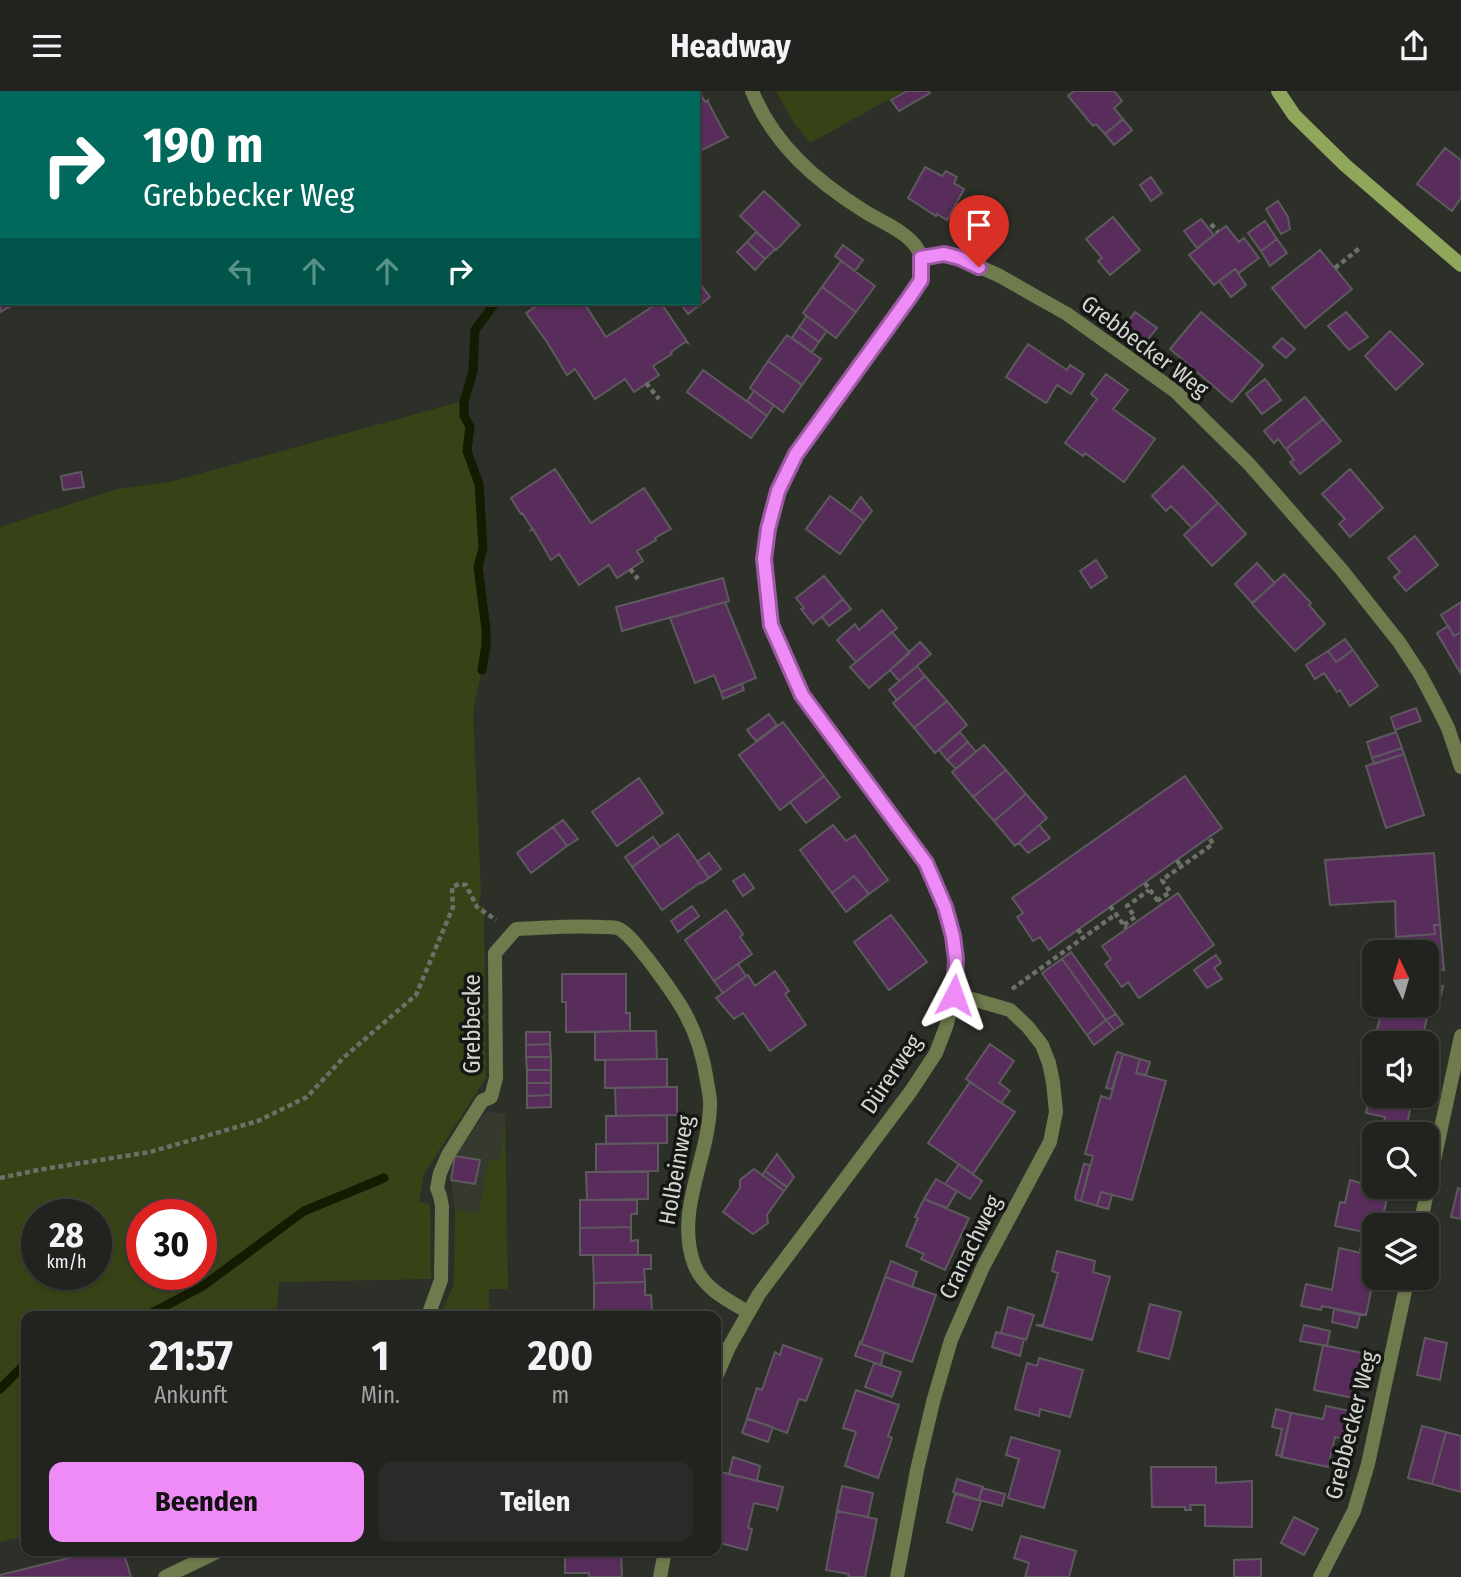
<!DOCTYPE html>
<html lang="de">
<head>
<meta charset="utf-8">
<style>
	:root { --surface:#22231f; --page:#2a2b28; --text:#f1f3f6; --muted:#a2a4a4; --line:#3f403d; --accent:#ef8bf7 }
	body { margin:0; font-family:"Fira Sans Condensed",sans-serif; background:var(--page); color:var(--text); height:100vh; display:flex; flex-direction:column; font-size:26px; white-space:nowrap }
	* { box-sizing:border-box; margin:0 }
	p { font-size:23px; color:var(--muted) }
	.icon { flex:none; width:38px; height:38px; fill:none; stroke:currentColor; stroke-width:2; stroke-linecap:round; stroke-linejoin:round }
	.map { position:relative; flex:1; overflow:hidden }
	.sheet { position:absolute; left:21px; top:1220px; width:700px; height:245px; display:flex; flex-direction:column; background:var(--surface); border-radius:14px; box-shadow:0 2px 5px #0004,0 0 0 2px var(--line) }
	.sheet>* { flex:none }
	.guide { position:absolute; left:0px; top:0px; width:700px; height:214px; box-shadow:0 2px 5px #0004,0 0 0 2px var(--line); background:#00695c; color:#fff; overflow:hidden }
	.needle { width:46px; rotate:355deg }
	.tools { position:absolute; left:1362px; top:849px; display:grid; gap:14px }
	.tools a { display:grid; place-items:center; width:77px; height:77px; border-radius:14px; background:var(--surface); box-shadow:0 2px 5px #0004,0 0 0 2px var(--line); font-size:35px }
	.speed { position:absolute; left:21px; top:1108px; display:flex; gap:14px; font-size:35px; font-weight:700; text-align:center }
	.speed>* { display:grid; place-content:center; width:91px; height:91px; border-radius:50%; background:var(--surface); box-shadow:0 2px 5px #0004,0 0 0 2px var(--line); line-height:1 }
	.speed small { font-size:18px; font-weight:400 }
	.speed .limit { border:10px solid #d22; background:#fff; color:#111 }
	.pin { position:absolute; display:grid; place-items:center; width:60px; height:60px; color:#fff; margin:-72px -30px; border-radius:50% 50% 50% 0; rotate:-45deg; box-shadow:0 0 7px #0007 }
	.pin .icon { rotate:45deg }
	.me { position:absolute; width:77px; margin:-38px; rotate:4deg; stroke-linejoin:round; filter:drop-shadow(0 0 5px #0008) }
	.turn { display:flex; align-items:center; gap:24px; height:147px; padding:0 28px; font-size:32px }
	.turn .icon { width:91px; height:91px; stroke-width:2.5 }
	.turn b { display:block; font-size:49px; line-height:60px }
	.lanes { display:flex; align-items:center; height:66px; padding:0 28px; background:#0003; justify-content:center; gap:35px; direction:ltr }
	.lanes .off { opacity:.35 }
	.eta { display:flex; justify-content:space-evenly; align-items:center; height:119px; text-align:center }
	.eta b { font-size:42px; font-weight:700; line-height:49px }
	.primary-button { display:flex; gap:14px; margin-top:auto; padding:14px 28px }
	.primary-button a { flex:1; height:80px; border-radius:14px; background:var(--accent); color:#111; font-size:28px; font-weight:700; line-height:80px; text-align:center }
	.primary-button a+a { background:var(--page); color:var(--text) }
	header { display:flex; justify-content:space-between; align-items:center; height:91px; padding:0 28px; background:var(--surface); font-size:32px; font-weight:700 }
	.map>svg:first-child { display:block }
	.built { fill:#35392e }
	.green { fill:#374317; fill-rule:evenodd }
	.lines { fill:none; stroke-linecap:round; stroke-linejoin:round }
	.stream { stroke:#131b00; stroke-width:9 }
	.building { fill:#582d5b; stroke:#5e595e; stroke-width:2 }
	.path { stroke:#6d6f69; stroke-width:4.5; stroke-dasharray:5 3.5; stroke-linecap:butt }
	.minor { stroke:#6d7b4d; stroke-width:14 }
	.secondary { stroke:#90a65b; stroke-width:14 }
	.route-casing { stroke:#9b5aa1; stroke-width:18 }
	.route { stroke:#ef8bf7; stroke-width:12 }
	.labels { text-anchor:middle; dominant-baseline:central; stroke-width:7; stroke-linejoin:round; paint-order:stroke }
	.street-label { font-size:23px; fill:#d4d6d2; stroke:#161714 }
</style>
</head>
<body>
<header><svg class="icon" aria-label="menu" viewBox="0 0 24 24"><path d="M4 6h16M4 12h16M4 18h16"/></svg>Headway<svg class="icon" aria-label="share" viewBox="0 0 24 24"><path d="M12 15V3M7 8l5-5 5 5M5 13v7h14v-7"/></svg></header>
<div class="map">
<svg width="1461" height="1486" viewBox="0 0 1461 1486">
	<rect width="100%" height="100%" fill="#2d2f29"/>
	<path class="built" d="M 486,1021 L 506,1022 L 500,1069 L 489,1068 L 478,1123 L 455,1118 L 451,1089 L 455,1065 Z"/>
	<path class="green" d="M 776,0 L 904,0 L 810,52 L 794,32 Z
		M 463,310 L 462,325 L 468,335 L 465,360 L 477,393 L 481,457 L 476,476 L 484,537 L 483,562 L 480,579 L 482,579 L 473,620 L 481,801 L 478,815 L 484,815 L 486,987 L 424,1083 L 419,1111 L 430,1113 L 431,1188 L 279,1191 L 276,1225 L 26,1225 L 26,1445 L 0,1451 L 0,436 L 117,398 L 170,391 ZM 37,1124 L 96,1124 L 96,1183 L 37,1183 ZM 142,1124 L 201,1124 L 201,1183 L 142,1183 Z
		M 505,1025 L 508,1198 L 489,1198 L 489,1225 L 440,1225 L 454,1193 L 455,1118 L 478,1123 L 489,1068 L 500,1069 Z"/>
	<g class="lines">
		<path class="stream" d="M 482,579 L 486,554 L 486,538 L 478,476 L 483,457 L 479,393 L 467,360 L 470,335 L 464,325 L 464,311 L 473,280 L 475,239 L 495,212
			M 146,1225 L 203,1195 L 304,1120 L 384,1087
			M 0,1298 L 26,1272"/>
	</g>
	<path class="building" d="M 650,0 L 699,0 L 705,11 L 708,9 L 708,11 L 726,45 L 728,46 L 698,61 L 698,2 L 651,2 Z
		M 907,0 L 929,0 L 930,2 L 899,20 L 891,9 Z
		M 1074,0 L 1114,0 L 1122,10 L 1114,17 L 1123,28 L 1105,43 L 1096,33 L 1093,35 L 1068,5 Z
		M 1123,28 L 1132,39 L 1114,54 L 1105,43 Z
		M 1445,57 L 1461,69 L 1461,107 L 1452,120 L 1417,93 Z
		M 925,76 L 942,85 L 946,80 L 957,86 L 954,92 L 964,98 L 947,129 L 937,123 L 936,125 L 908,107 Z
		M 1151,86 L 1162,102 L 1151,110 L 1140,94 Z
		M 764,100 L 800,134 L 776,159 L 740,125 Z
		M 1278,110 L 1288,126 L 1290,138 L 1281,143 L 1266,118 Z
		M 1113,126 L 1140,159 L 1110,184 L 1098,170 L 1102,167 L 1086,148 Z
		M 1201,128 L 1214,144 L 1197,157 L 1184,140 Z
		M 1265,130 L 1277,148 L 1261,160 L 1248,142 Z
		M 1226,135 L 1239,151 L 1244,147 L 1259,167 L 1239,182 L 1235,178 L 1214,194 L 1189,164 Z
		M 756,141 L 775,158 L 765,168 L 747,151 Z
		M 1277,148 L 1287,162 L 1270,175 L 1261,160 Z
		M 747,151 L 765,168 L 755,179 L 737,161 Z
		M 843,154 L 863,169 L 855,180 L 835,165 Z
		M 1320,159 L 1352,198 L 1305,237 L 1272,197 Z
		M 2,168 L 2,212 L 12,212 L 13,214 L 0,221 L 0,169 Z
		M 841,170 L 875,195 L 856,221 L 822,196 Z
		M 1235,178 L 1246,194 L 1231,206 L 1219,190 Z
		M 698,190 L 710,206 L 688,223 L 680,212 L 698,212 Z
		M 822,196 L 856,221 L 836,247 L 803,222 Z
		M 541,212 L 584,212 L 606,246 L 658,212 L 661,212 L 688,252 L 685,251 L 671,261 L 672,263 L 653,275 L 659,284 L 634,301 L 625,288 L 595,308 L 575,278 L 567,284 L 547,251 L 526,222 Z
		M 1135,221 L 1157,237 L 1141,257 L 1120,242 Z
		M 1201,221 L 1263,274 L 1232,311 L 1170,258 Z
		M 1346,221 L 1368,246 L 1349,259 L 1328,235 Z
		M 807,225 L 827,240 L 819,251 L 799,236 Z
		M 799,236 L 819,251 L 812,261 L 792,247 Z
		M 1390,240 L 1423,273 L 1396,299 L 1365,265 Z
		M 787,244 L 821,268 L 802,294 L 768,270 Z
		M 1282,247 L 1295,258 L 1286,267 L 1273,256 Z
		M 1028,253 L 1067,279 L 1070,274 L 1084,283 L 1071,303 L 1057,294 L 1046,312 L 1006,286 Z
		M 768,270 L 802,294 L 783,321 L 750,297 Z
		M 703,279 L 767,325 L 751,347 L 687,301 Z
		M 1106,283 L 1128,299 L 1113,318 L 1155,348 L 1124,391 L 1085,362 L 1083,365 L 1065,352 L 1097,308 L 1091,303 Z
		M 1265,288 L 1281,309 L 1262,323 L 1246,303 Z
		M 754,300 L 774,314 L 767,325 L 747,310 Z
		M 1305,306 L 1323,328 L 1286,358 L 1278,348 L 1274,352 L 1264,340 Z
		M 1323,328 L 1341,350 L 1300,383 L 1290,371 L 1294,369 L 1286,358 Z
		M 1183,375 L 1218,412 L 1192,437 L 1171,415 L 1166,420 L 1152,405 Z
		M 555,378 L 591,432 L 644,397 L 671,438 L 655,447 L 656,449 L 637,460 L 643,470 L 617,487 L 609,474 L 579,494 L 559,463 L 551,469 L 533,438 L 531,439 L 532,437 L 522,422 L 521,423 L 511,407 Z
		M 1350,378 L 1383,417 L 1350,446 L 1339,433 L 1345,428 L 1322,403 Z
		M 81,381 L 84,396 L 63,399 L 61,385 Z
		M 830,405 L 864,430 L 840,463 L 806,438 Z
		M 861,406 L 872,420 L 864,430 L 851,420 Z
		M 1218,412 L 1246,443 L 1212,475 L 1184,444 Z
		M 1415,445 L 1438,474 L 1406,500 L 1394,486 L 1400,481 L 1388,467 Z
		M 1096,469 L 1107,486 L 1091,497 L 1080,480 Z
		M 1257,472 L 1275,492 L 1252,512 L 1235,493 Z
		M 1284,483 L 1311,512 L 1309,514 L 1325,533 L 1295,560 L 1252,513 Z
		M 824,485 L 843,508 L 813,533 L 801,518 L 804,517 L 796,507 Z
		M 723,487 L 729,510 L 622,540 L 616,516 Z
		M 843,508 L 851,518 L 829,535 L 822,526 Z
		M 725,511 L 756,587 L 721,601 L 714,584 L 695,592 L 670,527 Z
		M 1461,511 L 1461,541 L 1454,545 L 1441,524 Z
		M 882,519 L 897,537 L 856,571 L 837,549 L 855,533 L 859,539 Z
		M 1448,535 L 1454,545 L 1461,541 L 1461,583 L 1437,542 Z
		M 892,541 L 910,562 L 869,597 L 850,576 Z
		M 1345,548 L 1353,559 L 1336,571 L 1328,560 Z
		M 920,551 L 931,563 L 899,590 L 890,579 Z
		M 1353,559 L 1378,595 L 1350,615 L 1340,599 L 1337,601 L 1324,582 L 1315,588 L 1306,574 L 1328,560 L 1336,571 Z
		M 917,575 L 925,585 L 897,609 L 889,599 Z
		M 925,585 L 947,610 L 914,637 L 893,612 Z
		M 742,593 L 744,599 L 723,608 L 721,601 Z
		M 947,610 L 967,634 L 935,662 L 914,637 Z
		M 1416,617 L 1421,630 L 1395,639 L 1391,626 Z
		M 769,623 L 777,634 L 756,650 L 747,639 Z
		M 783,631 L 824,685 L 780,719 L 739,664 Z
		M 960,641 L 968,651 L 947,669 L 939,659 Z
		M 1396,641 L 1402,657 L 1372,667 L 1367,651 Z
		M 968,651 L 976,661 L 956,678 L 947,669 Z
		M 984,654 L 1006,679 L 973,706 L 952,681 Z
		M 1402,657 L 1404,663 L 1374,673 L 1372,667 Z
		M 1404,663 L 1424,724 L 1386,737 L 1366,675 Z
		M 1006,679 L 1026,703 L 994,730 L 973,706 Z
		M 824,685 L 840,706 L 806,732 L 790,711 Z
		M 1185,685 L 1222,737 L 1049,859 L 1040,846 L 1033,850 L 1017,826 L 1023,822 L 1012,807 Z
		M 639,687 L 663,722 L 617,755 L 592,721 Z
		M 1026,703 L 1047,727 L 1015,755 L 994,730 Z
		M 563,729 L 578,748 L 567,755 L 553,736 Z
		M 833,734 L 846,750 L 855,744 L 888,789 L 869,803 L 854,785 L 832,802 L 800,759 Z
		M 1039,734 L 1050,747 L 1028,762 L 1019,752 Z
		M 553,736 L 567,755 L 531,782 L 517,762 Z
		M 678,743 L 709,787 L 702,792 L 701,791 L 662,819 L 632,776 Z
		M 653,746 L 660,756 L 632,776 L 625,766 Z
		M 709,762 L 721,778 L 709,787 L 697,771 Z
		M 1434,762 L 1440,834 L 1434,834 L 1435,843 L 1396,846 L 1395,810 L 1330,814 L 1325,769 Z
		M 744,783 L 754,797 L 743,805 L 733,790 Z
		M 854,785 L 869,803 L 846,821 L 832,802 Z
		M 1178,802 L 1214,854 L 1139,907 L 1128,891 L 1122,896 L 1105,873 L 1111,868 L 1102,855 Z
		M 692,815 L 699,825 L 678,841 L 671,830 Z
		M 726,819 L 743,843 L 740,846 L 752,863 L 714,890 L 685,849 Z
		M 891,824 L 927,871 L 889,899 L 854,851 Z
		M 1434,834 L 1440,834 L 1444,879 L 1426,876 L 1426,861 L 1398,861 L 1396,846 L 1435,843 Z
		M 1071,861 L 1116,923 L 1106,929 L 1062,868 Z
		M 1216,864 L 1221,872 L 1214,877 L 1222,888 L 1207,897 L 1194,879 Z
		M 1062,868 L 1106,929 L 1087,944 L 1042,882 Z
		M 738,873 L 746,885 L 723,902 L 714,890 Z
		M 775,880 L 789,900 L 785,903 L 806,934 L 770,960 L 743,922 L 734,928 L 716,907 L 748,884 L 755,895 Z
		M 562,883 L 626,883 L 626,922 L 630,922 L 630,940 L 566,941 L 566,911 L 562,911 Z
		M 1426,891 L 1443,895 L 1438,916 L 1430,914 L 1421,952 L 1374,951 L 1383,914 L 1426,914 Z
		M 1116,923 L 1123,933 L 1114,939 L 1106,929 Z
		M 1106,929 L 1114,939 L 1094,954 L 1087,944 Z
		M 630,940 L 656,940 L 657,968 L 595,969 L 595,941 Z
		M 526,941 L 550,941 L 550,953 L 526,954 Z
		M 550,953 L 551,966 L 526,966 L 526,954 Z
		M 990,953 L 1014,970 L 999,992 L 1010,1000 L 1001,1012 L 966,988 Z
		M 1118,961 L 1123,963 L 1112,998 L 1106,997 L 1116,963 Z
		M 1123,963 L 1140,968 L 1136,982 L 1166,990 L 1132,1109 L 1101,1101 L 1097,1115 L 1081,1110 L 1093,1065 L 1085,1063 L 1101,1005 L 1110,1008 Z
		M 526,966 L 551,966 L 551,979 L 527,979 Z
		M 657,968 L 667,968 L 667,996 L 605,997 L 605,969 Z
		M 1140,968 L 1150,971 L 1146,984 L 1136,982 Z
		M 527,979 L 551,979 L 551,992 L 527,992 Z
		M 1374,985 L 1374,1004 L 1414,1004 L 1413,1009 L 1412,1009 L 1408,1029 L 1409,1031 L 1407,1030 L 1404,1043 L 1382,1043 L 1385,1026 L 1366,1022 Z
		M 970,991 L 1015,1021 L 973,1083 L 928,1052 Z
		M 527,992 L 551,992 L 551,1004 L 527,1005 Z
		M 667,996 L 677,996 L 677,1024 L 616,1025 L 615,997 Z
		M 551,1004 L 551,1016 L 527,1017 L 527,1005 Z
		M 667,1024 L 667,1052 L 606,1053 L 606,1025 Z
		M 658,1052 L 658,1080 L 596,1081 L 596,1053 Z
		M 777,1063 L 794,1086 L 787,1096 L 765,1080 Z
		M 455,1065 L 480,1069 L 475,1093 L 451,1089 Z
		M 959,1073 L 982,1090 L 970,1108 L 945,1093 Z
		M 1084,1073 L 1090,1074 L 1081,1110 L 1076,1109 L 1075,1106 Z
		M 754,1078 L 784,1100 L 767,1124 L 768,1132 L 753,1143 L 723,1121 L 740,1097 L 740,1089 Z
		M 765,1080 L 787,1096 L 784,1100 L 762,1084 Z
		M 586,1081 L 648,1081 L 648,1108 L 587,1109 Z
		M 936,1088 L 957,1100 L 947,1117 L 924,1108 Z
		M 1350,1089 L 1374,1096 L 1389,1098 L 1381,1134 L 1374,1134 L 1374,1161 L 1360,1159 L 1364,1141 L 1335,1135 L 1340,1111 L 1345,1112 Z
		M 1458,1097 L 1461,1098 L 1461,1128 L 1451,1126 Z
		M 1101,1101 L 1112,1104 L 1108,1118 L 1097,1115 Z
		M 924,1108 L 969,1127 L 945,1179 L 921,1168 L 924,1163 L 906,1155 L 918,1127 L 915,1126 Z
		M 580,1109 L 637,1109 L 637,1123 L 631,1123 L 631,1136 L 580,1137 Z
		M 631,1136 L 631,1150 L 638,1149 L 638,1164 L 580,1164 L 580,1137 Z
		M 1339,1157 L 1370,1164 L 1367,1175 L 1374,1177 L 1374,1186 L 1366,1224 L 1322,1215 L 1321,1219 L 1301,1215 L 1306,1193 L 1332,1199 Z
		M 1057,1160 L 1095,1170 L 1093,1181 L 1110,1186 L 1092,1249 L 1036,1234 L 1043,1234 L 1058,1182 L 1052,1180 Z
		M 593,1164 L 651,1164 L 651,1178 L 644,1178 L 645,1191 L 594,1192 Z
		M 891,1170 L 917,1181 L 912,1196 L 885,1186 Z
		M 885,1186 L 936,1204 L 912,1271 L 861,1253 Z
		M 645,1191 L 645,1204 L 651,1204 L 652,1219 L 594,1219 L 594,1192 Z
		M 1150,1213 L 1181,1221 L 1169,1268 L 1138,1260 Z
		M 1008,1216 L 1034,1224 L 1026,1249 L 1001,1242 Z
		M 1334,1218 L 1360,1224 L 1357,1237 L 1332,1231 Z
		M 608,1219 L 666,1219 L 666,1225 L 608,1225 Z
		M 1304,1234 L 1330,1240 L 1327,1255 L 1300,1250 Z
		M 996,1241 L 1024,1248 L 1020,1265 L 992,1256 Z
		M 1425,1247 L 1447,1252 L 1440,1289 L 1417,1284 Z
		M 860,1251 L 861,1253 L 884,1261 L 881,1274 L 855,1265 Z
		M 783,1254 L 822,1268 L 806,1310 L 799,1308 L 787,1342 L 747,1327 L 757,1297 L 762,1299 L 775,1261 L 780,1264 Z
		M 1323,1254 L 1362,1262 L 1353,1307 L 1314,1299 Z
		M 1039,1267 L 1083,1279 L 1070,1326 L 1040,1318 L 1039,1325 L 1015,1318 L 1027,1272 L 1037,1275 Z
		M 874,1272 L 901,1281 L 892,1306 L 865,1296 Z
		M 856,1299 L 899,1314 L 888,1345 L 892,1347 L 878,1387 L 845,1375 L 856,1341 L 843,1337 Z
		M 1326,1315 L 1350,1320 L 1345,1348 L 1335,1346 L 1328,1376 L 1281,1366 L 1291,1322 L 1323,1328 Z
		M 1276,1318 L 1291,1322 L 1282,1365 L 1276,1364 L 1282,1338 L 1272,1336 Z
		M 747,1328 L 773,1336 L 768,1351 L 742,1342 Z
		M 1422,1335 L 1446,1341 L 1432,1393 L 1408,1387 Z
		M 1446,1341 L 1461,1345 L 1461,1401 L 1432,1393 Z
		M 1011,1346 L 1060,1360 L 1044,1417 L 1008,1407 L 1019,1368 L 1006,1364 Z
		M 733,1366 L 760,1375 L 757,1390 L 729,1383 Z
		M 1151,1376 L 1216,1376 L 1216,1392 L 1252,1390 L 1252,1436 L 1205,1435 L 1205,1414 L 1190,1414 L 1191,1419 L 1185,1419 L 1185,1416 L 1152,1416 Z
		M 721,1381 L 783,1396 L 777,1420 L 777,1417 L 754,1412 L 748,1437 L 752,1438 L 747,1459 L 716,1451 L 716,1403 Z
		M 957,1388 L 983,1396 L 979,1409 L 953,1401 Z
		M 842,1395 L 873,1402 L 868,1426 L 837,1420 Z
		M 982,1397 L 1005,1403 L 1002,1415 L 979,1409 Z
		M 955,1403 L 981,1410 L 972,1439 L 947,1431 Z
		M 837,1420 L 877,1428 L 865,1486 L 848,1486 L 849,1483 L 826,1479 Z
		M 1294,1426 L 1318,1438 L 1304,1464 L 1281,1452 Z
		M 1021,1445 L 1076,1460 L 1069,1486 L 1025,1486 L 1029,1472 L 1014,1467 Z
		M 97,1460 L 123,1460 L 131,1486 L 0,1486 L 0,1484 Z
		M 565,1460 L 621,1460 L 622,1486 L 589,1486 L 589,1482 L 565,1482 Z
		M 1261,1468 L 1261,1486 L 1234,1486 L 1234,1469 Z"/>
	<g class="lines">
		<path class="path" d="M 1211,133 L 1218,141
			M 1335,177 L 1361,156
			M 646,292 L 659,308
			M 630,478 L 638,488
			M 1177,769 L 1181,776
			M 1145,792 L 1160,813
			M 1157,810 L 1170,801 L 1162,789 L 1213,753 L 1209,746
			M 1110,815 L 1126,837
			M 1124,834 L 1135,826 L 1127,815 L 1149,799
			M 1078,838 L 1083,847
			M 1012,898 L 1116,823
			M 0,1087 L 38,1079 L 150,1061 L 258,1030 L 307,1006 L 343,967 L 416,904 L 453,816 L 452,796 L 459,793 L 466,794 L 477,816 L 496,829"/>
		<path class="minor" d="M 89,2 L 92,0
			M 0,46 L 2,45
			M 921,167 L 944,163 L 959,167 L 998,184 L 1067,223 L 1175,300 L 1249,373 L 1341,478 L 1399,551 L 1420,583 L 1437,615 L 1448,637 L 1461,676
			M 1420,1134 L 1461,945
			M 428,1225 L 441,1189 L 442,1115 L 440,1105 L 437,1097 L 440,1082 L 448,1064 L 482,1010 L 491,1006 L 496,987 L 495,862 L 516,838 C 545,837 573,834 602,836 C 606,836 613,836 617,837 C 628,841 640,859 647,867 C 679,909 699,936 707,990 C 708,998 711,1008 710,1016 C 708,1069 675,1120 694,1173 C 703,1197 727,1209 748,1221
			M 716,1286 L 729,1256 L 759,1203 L 911,1000 L 936,962 L 947,933 L 954,904 L 956,868 L 953,845 L 945,816 L 926,772 L 802,604 L 771,534 L 764,468 L 768,438 L 778,400 L 796,363 L 909,207 C 913,202 919,195 921,189 C 924,180 922,165 917,157 C 906,140 881,131 864,120 C 816,90 774,54 752,0
			M 165,1486 L 219,1460
			M 660,1486 L 665,1460
			M 897,1486 L 917,1379 L 933,1311 L 951,1249 L 983,1176 L 1050,1051 L 1056,1021 L 1053,991 L 1049,972 L 1042,954 L 1028,936 L 1010,919 L 972,908 L 954,904
			M 1320,1486 L 1354,1420 L 1368,1373 L 1408,1186"/>
		<path class="secondary" d="M 1278,0 L 1294,24 L 1345,74 L 1461,174"/>
	</g>
	<g class="lines">
		<g class="route-casing">
			<path id="route" d="M 954,904 L 956,868 L 953,845 L 945,816 L 926,772 L 802,604 L 771,534 L 764,468 L 768,438 L 778,400 L 796,363 L 909,207 L 921,189 L 921,167 L 944,163 L 960,167 L 979,176"/>
		</g>
		<use href="#route" class="route"/>
	</g>
	<g class="labels">
		<g class="street-label">
			<text transform="translate(1145 255) rotate(37)">Grebbecker Weg</text>
			<text transform="translate(472 933) rotate(-90)">Grebbecke</text>
			<text transform="translate(891 983) rotate(-56)">Dürerweg</text>
			<text transform="translate(676 1079) rotate(-80)">Holbeinweg</text>
			<text transform="translate(970 1156) rotate(-64)">Cranachweg</text>
			<text transform="translate(1351 1334) rotate(-76)">Grebbecker Weg</text>
		</g>
	</g>
</svg>
<div class="tools">
<a><svg class="needle" viewBox="-14 -14 28 28"><path d="M0-13l5 13h-10z" fill="#e53935"/><path d="M0 13l5-13h-10z" fill="#a2a4a4"/></svg></a>
<a><svg class="icon" aria-label="sound" viewBox="0 0 24 24"><path d="M4 9h4l5-4v14l-5-4H4zM17 9q2 3 0 6"/></svg></a>
<a><svg class="icon" aria-label="search" viewBox="0 0 24 24"><circle cx="10" cy="10" r="6"/><path d="M15 15l6 6"/></svg></a>
<a><svg class="icon" aria-label="layers" viewBox="0 0 24 24"><path d="M12 4l9 5-9 5-9-5zM3 14l9 5 9-5"/></svg></a>
</div>
<div class="speed"><div>28<small>km/h</small></div><div class="limit">30</div></div>
<div class="pin" style="left:979px;top:176px;background:#d93025"><svg class="icon" aria-label="arrive" viewBox="0 0 24 24"><path d="M6 21V4h12l-3 4 3 4H6"/></svg></div>
<svg class="me" style="left:954px;top:904px" viewBox="-20 -20 40 40"><path d="M0-17L14 15 0 8-14 15z" fill="#ef8bf7" stroke="#fff" stroke-width="4"/></svg>
<div class="guide">
<div class="turn"><svg class="icon" aria-label="right" viewBox="0 0 24 24"><path d="M7 20v-9h11M14 6l5 5-5 5"/></svg><div><b>190 m</b>Grebbecker Weg</div></div>
<div class="lanes"><svg class="icon off" aria-label="left" viewBox="0 0 24 24"><path d="M17 20v-9H6M10 6l-5 5 5 5"/></svg><svg class="icon off" aria-label="ahead" viewBox="0 0 24 24"><path d="M12 20V5M6 11l6-6 6 6"/></svg><svg class="icon off" aria-label="ahead" viewBox="0 0 24 24"><path d="M12 20V5M6 11l6-6 6 6"/></svg><svg class="icon" aria-label="right" viewBox="0 0 24 24"><path d="M7 20v-9h11M14 6l5 5-5 5"/></svg></div>
</div>
<section class="sheet">
<div class="eta">
<div><b>21:57</b><p>Ankunft</p></div>
<div><b>1</b><p>Min.</p></div>
<div><b>200</b><p>m</p></div>
</div>
<div class="primary-button"><a>Beenden</a><a>Teilen</a></div>
</section>
</div>
</body>
</html>
